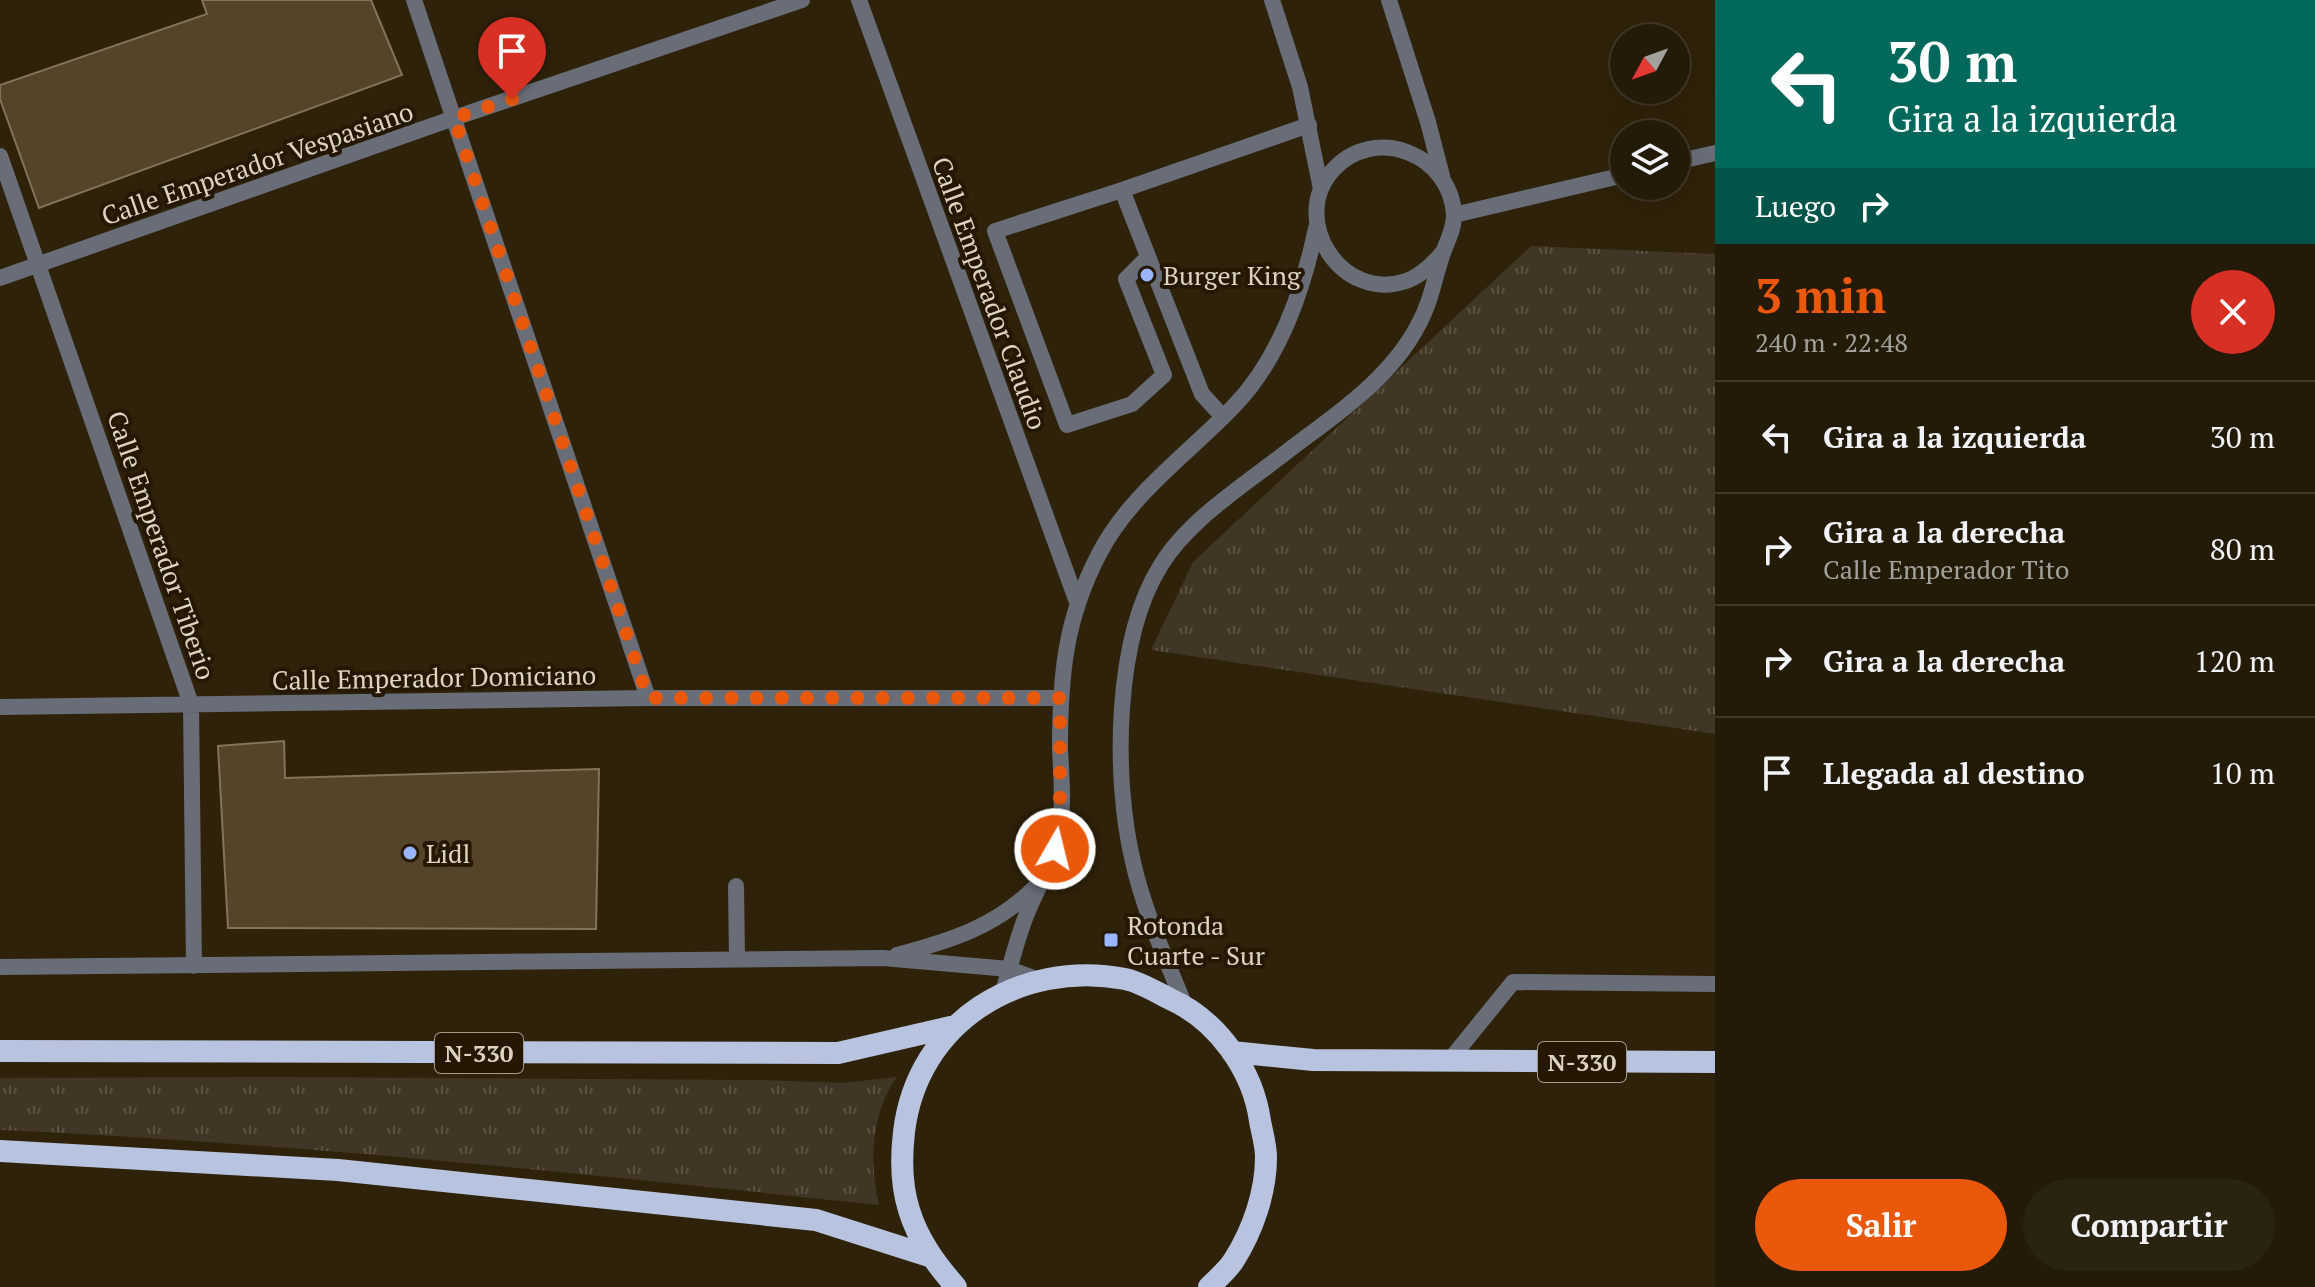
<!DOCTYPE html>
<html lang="es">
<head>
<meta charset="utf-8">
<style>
	:root { --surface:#231a08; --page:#2b2312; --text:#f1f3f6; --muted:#a3a19c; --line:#403829; --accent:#ea580c }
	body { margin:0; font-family:"PT Serif",serif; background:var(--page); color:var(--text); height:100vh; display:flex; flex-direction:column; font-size:30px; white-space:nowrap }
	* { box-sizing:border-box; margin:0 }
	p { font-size:26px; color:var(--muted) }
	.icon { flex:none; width:44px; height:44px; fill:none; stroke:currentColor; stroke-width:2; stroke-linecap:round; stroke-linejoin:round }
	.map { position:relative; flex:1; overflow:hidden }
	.details { display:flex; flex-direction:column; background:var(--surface); width:600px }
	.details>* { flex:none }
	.hud { background:#00695c; color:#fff; overflow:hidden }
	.needle { width:52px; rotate:229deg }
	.buttons { position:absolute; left:1610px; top:24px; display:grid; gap:16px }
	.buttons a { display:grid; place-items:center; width:80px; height:80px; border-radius:50%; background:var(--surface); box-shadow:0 8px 32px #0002,0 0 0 2px var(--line); font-size:40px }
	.pin { position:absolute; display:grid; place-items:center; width:68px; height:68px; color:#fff; margin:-82px -34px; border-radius:50% 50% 50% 0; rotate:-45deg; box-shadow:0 0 8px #0007 }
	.pin .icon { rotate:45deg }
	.me { position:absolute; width:88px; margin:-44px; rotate:8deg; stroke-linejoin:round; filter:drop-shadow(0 0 6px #0008) }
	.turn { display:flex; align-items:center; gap:28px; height:168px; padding:0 40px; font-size:36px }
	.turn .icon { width:104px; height:104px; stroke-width:2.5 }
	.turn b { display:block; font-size:56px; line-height:68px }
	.then { display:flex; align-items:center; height:76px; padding:0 40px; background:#0003; gap:16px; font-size:30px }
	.round { display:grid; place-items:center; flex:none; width:84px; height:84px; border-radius:42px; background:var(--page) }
	.headline { display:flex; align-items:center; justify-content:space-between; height:136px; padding:0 40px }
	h1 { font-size:48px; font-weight:700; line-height:60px; color:var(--accent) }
	.primary-button { display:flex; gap:16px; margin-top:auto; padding:16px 40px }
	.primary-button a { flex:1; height:92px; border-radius:48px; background:var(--accent); color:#fff; font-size:32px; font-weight:700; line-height:92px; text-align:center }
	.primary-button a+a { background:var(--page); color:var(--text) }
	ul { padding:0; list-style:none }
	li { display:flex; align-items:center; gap:24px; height:112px; padding:0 40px; border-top:2px solid var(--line) }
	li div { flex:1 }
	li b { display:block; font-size:30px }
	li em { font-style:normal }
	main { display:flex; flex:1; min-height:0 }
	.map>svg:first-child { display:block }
	.grass { fill:url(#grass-tufts) }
	.building { fill:#544429; stroke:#837359; stroke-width:2 }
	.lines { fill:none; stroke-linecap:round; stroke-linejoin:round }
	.service { stroke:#686d78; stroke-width:16 }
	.pedestrian { stroke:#686d78; stroke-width:16 }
	.minor { stroke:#686d78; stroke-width:16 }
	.trunk { stroke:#b8c4df; stroke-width:22 }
	.route { stroke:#ea580c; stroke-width:14; stroke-dasharray:0 25.2 }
	.poi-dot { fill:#98b5fd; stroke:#251802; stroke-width:3 }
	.labels { text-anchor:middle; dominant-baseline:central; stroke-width:8; stroke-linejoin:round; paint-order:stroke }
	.shield { fill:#251802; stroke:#a59b8a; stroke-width:2 }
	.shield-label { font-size:24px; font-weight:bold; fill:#dcd3c5 }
	.street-label { font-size:26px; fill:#dcd3c5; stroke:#251802 }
	.poi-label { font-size:26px; fill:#dcd3c5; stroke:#251802; text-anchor:start }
</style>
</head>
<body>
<main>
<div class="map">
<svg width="1715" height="1287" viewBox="0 0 1715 1287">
	<defs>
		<pattern id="grass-tufts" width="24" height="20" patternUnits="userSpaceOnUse" patternTransform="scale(2)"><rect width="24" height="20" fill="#403625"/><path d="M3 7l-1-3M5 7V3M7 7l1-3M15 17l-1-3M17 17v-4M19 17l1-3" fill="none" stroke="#5b5243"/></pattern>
	</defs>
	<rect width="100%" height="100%" fill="#2f220a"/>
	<path class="grass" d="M 1531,246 L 1715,254 L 1715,734 L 1151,650 L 1193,562 Z
		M 286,1077 L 759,1080 L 843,1083 L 897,1077 C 871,1113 869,1163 879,1205 C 586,1174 294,1143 0,1130 L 0,1078 Z"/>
	<path class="building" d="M 202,0 L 371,0 L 402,75 L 39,208 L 0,99 L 0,85 L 207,14 Z
		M 284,741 L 285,778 L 599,769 L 596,929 L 228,928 L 218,746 Z"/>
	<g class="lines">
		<path class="service" d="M 1122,190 L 995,231 L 1067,425 L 1132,404 L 1164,375 L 1126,279 L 1148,257
			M 1223,417 L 1202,394 L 1122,190 L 1309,125
			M 736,886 L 737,959
			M 1449,1061 L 1513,982 L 1715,984"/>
		<path class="pedestrian" d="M 414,0 L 648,698"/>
		<path class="minor" d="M 859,0 L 1077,602
			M 1272,0 L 1300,87 L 1321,189
			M 1389,0 L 1428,122 L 1442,176
			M 0,156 L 191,704 L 194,966
			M 1676,162 L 1715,153
			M 1454,215 L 1624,175
			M 0,278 L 454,118 L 802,0
			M 0,707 L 648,698 L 1060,698
			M 897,955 C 949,941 996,927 1035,887
			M 0,967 L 883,958 L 1009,969 L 1039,980
			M 1003,992 C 1011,964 1017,937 1028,911 C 1040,883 1055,858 1060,826 C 1064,801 1061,773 1060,748 C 1060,676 1065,619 1099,554 C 1130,494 1187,455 1233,407 C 1279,360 1303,291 1316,228
			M 1185,1006 C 1166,959 1144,911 1133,862 C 1113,779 1114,639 1161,565 C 1189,519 1247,483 1289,450 C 1343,409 1404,370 1428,303 C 1433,289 1436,274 1441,259 C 1445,244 1454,232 1454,215 C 1451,154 1374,124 1333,170 C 1288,220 1342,303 1406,281 C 1421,276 1432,265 1442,253"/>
		<path class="trunk" d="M 0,1051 L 838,1053 L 955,1026
			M 1232,1052 L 1313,1060 L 1715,1062
			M 0,1151 L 338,1170 L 816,1220 L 929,1256
			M 956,1287 C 936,1264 918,1240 909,1210 C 901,1185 901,1158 904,1132 C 917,1022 1020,959 1125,979 C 1140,982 1156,992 1170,999 C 1217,1020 1253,1070 1260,1121 C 1262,1132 1266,1145 1266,1157 C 1266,1192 1253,1230 1234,1260 C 1228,1270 1217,1279 1209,1287"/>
	</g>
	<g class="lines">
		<path class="route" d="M 512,99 L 454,118 L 648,698 L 1060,698 L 1060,824 L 1055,849"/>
	</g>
	<g class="poi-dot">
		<circle cx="1147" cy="275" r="8"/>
		<circle cx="410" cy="853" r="8"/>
		<rect x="1103" y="932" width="16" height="16" rx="4"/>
	</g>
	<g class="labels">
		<g class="shield">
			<rect x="435" y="1033" width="88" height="40" rx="6"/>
			<rect x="1538" y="1042" width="88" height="40" rx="6"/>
		</g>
		<g class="shield-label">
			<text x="479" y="1053">N-330</text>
			<text x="1582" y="1062">N-330</text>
		</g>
		<g class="street-label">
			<text transform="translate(257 163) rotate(-19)">Calle Emperador Vespasiano</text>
			<text transform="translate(990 293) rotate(70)">Calle Emperador Claudio</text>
			<text transform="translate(162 545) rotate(71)">Calle Emperador Tiberio</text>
			<text transform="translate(434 677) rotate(-1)">Calle Emperador Domiciano</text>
		</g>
		<g class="poi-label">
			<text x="1163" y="275">Burger King</text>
			<text x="426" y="853">Lidl</text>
			<text x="1127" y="925">Rotonda<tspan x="1127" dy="30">Cuarte - Sur</tspan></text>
		</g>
	</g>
</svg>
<div class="buttons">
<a><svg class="needle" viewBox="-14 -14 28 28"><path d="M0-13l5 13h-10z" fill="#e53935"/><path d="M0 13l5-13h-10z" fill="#a3a19c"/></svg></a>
<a><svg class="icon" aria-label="layers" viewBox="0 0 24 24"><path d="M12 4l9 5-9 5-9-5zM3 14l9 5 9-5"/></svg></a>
</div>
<div class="pin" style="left:512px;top:99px;background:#d93025"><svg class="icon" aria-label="arrive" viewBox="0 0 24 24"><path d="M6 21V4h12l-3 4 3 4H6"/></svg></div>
<svg class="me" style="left:1055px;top:849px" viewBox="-20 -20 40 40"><circle r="17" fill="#ea580c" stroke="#fff" stroke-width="3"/><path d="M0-11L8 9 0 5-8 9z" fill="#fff"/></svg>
</div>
<section class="details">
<div class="hud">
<div class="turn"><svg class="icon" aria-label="left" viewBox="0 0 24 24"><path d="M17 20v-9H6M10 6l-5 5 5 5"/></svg><div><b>30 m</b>Gira a la izquierda</div></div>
<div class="then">Luego<svg class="icon" aria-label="right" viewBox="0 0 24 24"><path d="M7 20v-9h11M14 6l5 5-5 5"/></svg></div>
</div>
<div class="headline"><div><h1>3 min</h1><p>240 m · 22:48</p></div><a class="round" style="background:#d93025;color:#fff"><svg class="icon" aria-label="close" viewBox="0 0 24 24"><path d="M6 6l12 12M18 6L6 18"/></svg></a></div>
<ul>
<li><svg class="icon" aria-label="left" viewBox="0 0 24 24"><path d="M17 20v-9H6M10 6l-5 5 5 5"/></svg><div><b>Gira a la izquierda</b></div><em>30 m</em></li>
<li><svg class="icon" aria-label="right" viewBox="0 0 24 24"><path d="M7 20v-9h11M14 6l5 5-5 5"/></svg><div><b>Gira a la derecha</b><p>Calle Emperador Tito</p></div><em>80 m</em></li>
<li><svg class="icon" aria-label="right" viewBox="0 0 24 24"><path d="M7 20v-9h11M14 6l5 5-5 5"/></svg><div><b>Gira a la derecha</b></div><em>120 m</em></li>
<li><svg class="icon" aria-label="arrive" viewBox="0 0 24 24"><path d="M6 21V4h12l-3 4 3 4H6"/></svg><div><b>Llegada al destino</b></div><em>10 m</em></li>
</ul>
<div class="primary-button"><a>Salir</a><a>Compartir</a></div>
</section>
</main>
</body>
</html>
